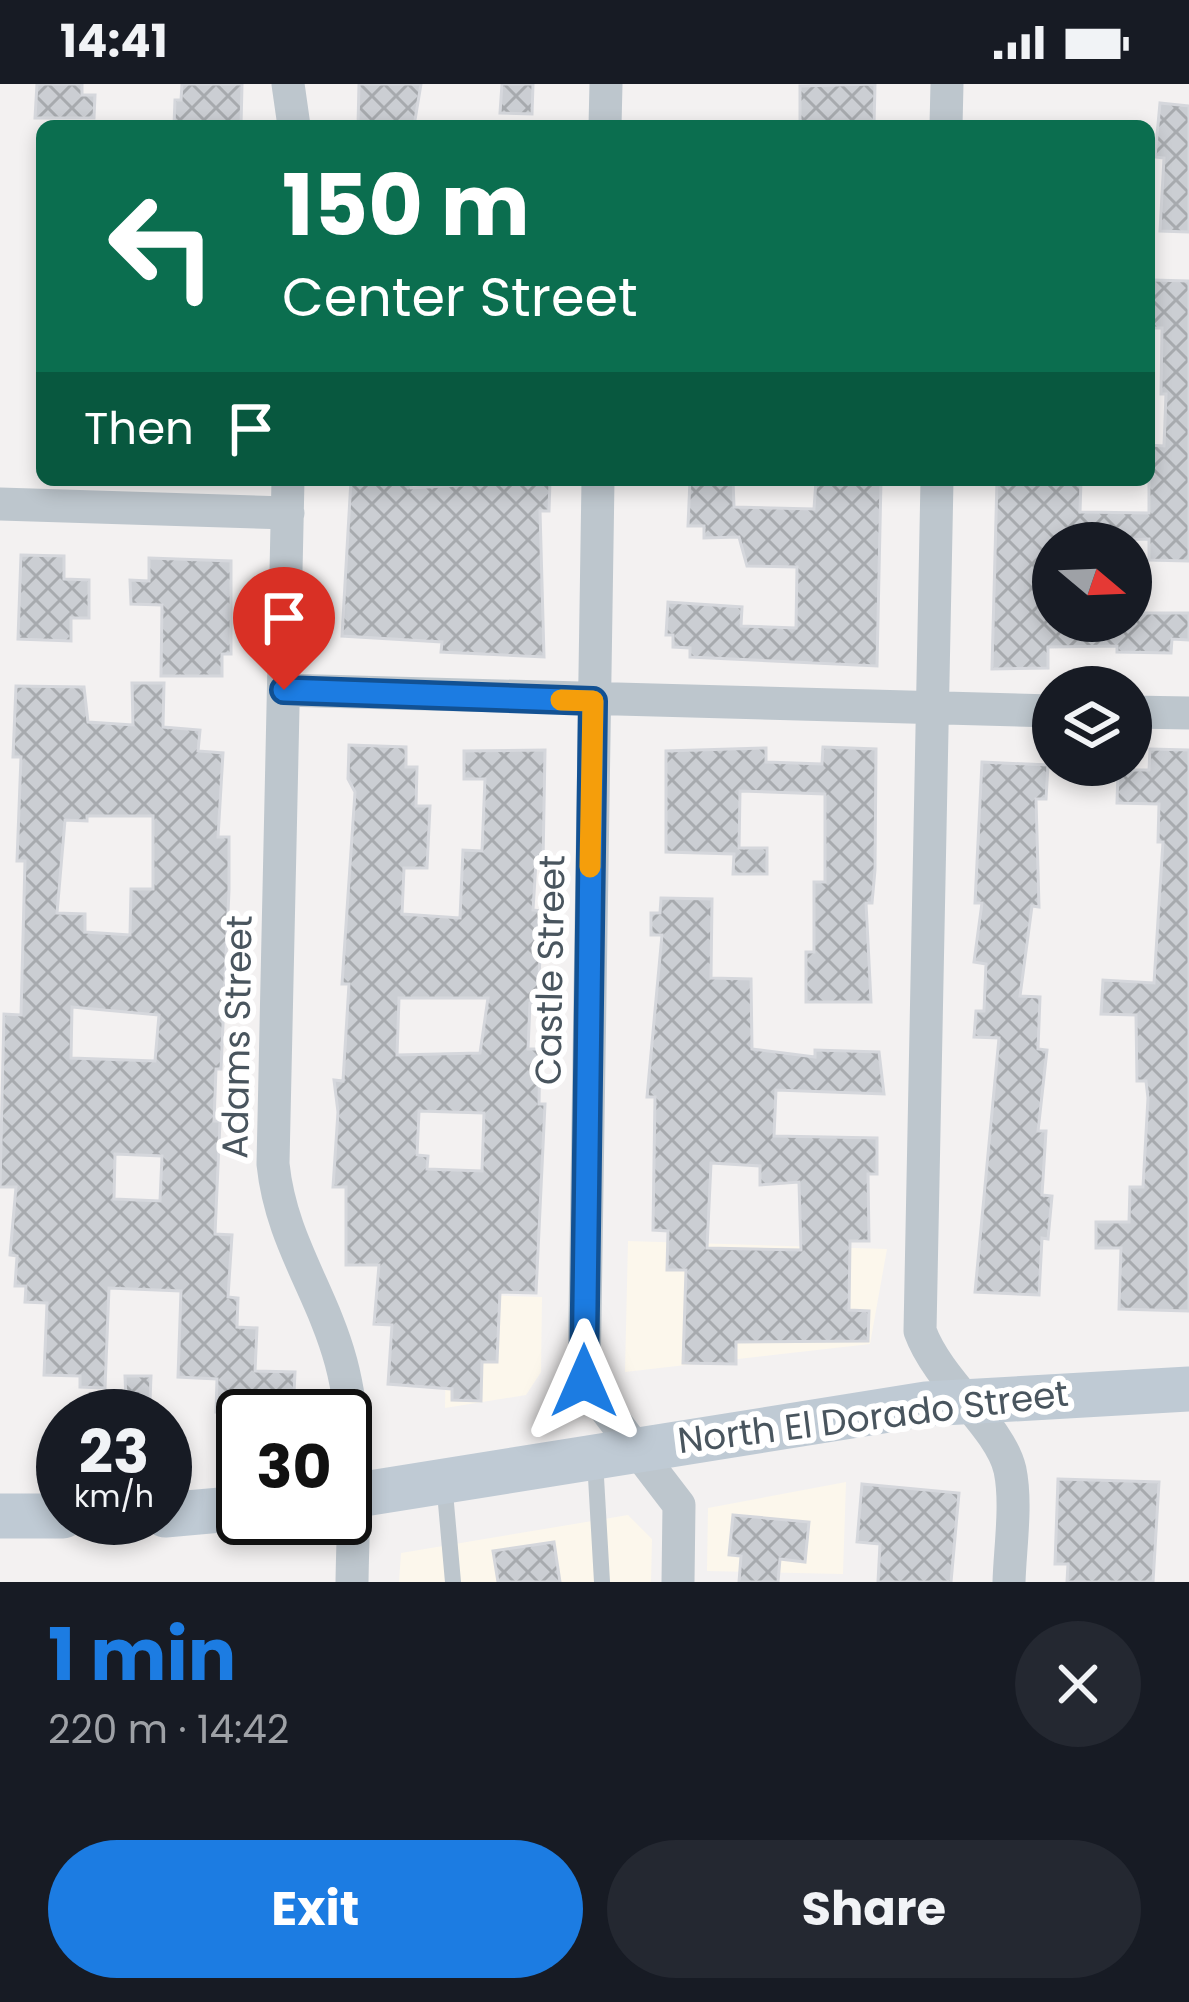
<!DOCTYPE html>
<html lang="en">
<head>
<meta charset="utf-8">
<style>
	:root { --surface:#171b24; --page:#242831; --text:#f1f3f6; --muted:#9ea1a6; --accent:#1c7ce2 }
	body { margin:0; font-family:Poppins,sans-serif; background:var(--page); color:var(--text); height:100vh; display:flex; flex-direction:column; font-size:45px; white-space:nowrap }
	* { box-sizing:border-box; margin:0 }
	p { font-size:39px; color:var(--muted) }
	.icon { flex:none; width:66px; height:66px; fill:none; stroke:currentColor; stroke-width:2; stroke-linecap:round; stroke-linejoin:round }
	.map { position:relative; height:1498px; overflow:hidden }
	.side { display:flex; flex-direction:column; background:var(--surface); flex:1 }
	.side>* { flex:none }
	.top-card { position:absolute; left:36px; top:36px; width:1119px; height:366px; border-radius:18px; box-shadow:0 6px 18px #0003; background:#0b6e4f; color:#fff; overflow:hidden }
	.needle { width:78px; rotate:109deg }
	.fabs { position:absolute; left:1032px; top:438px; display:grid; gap:24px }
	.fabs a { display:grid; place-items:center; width:120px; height:120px; border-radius:50%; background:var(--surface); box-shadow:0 6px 18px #0003; font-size:60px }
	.speed { position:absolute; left:36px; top:1305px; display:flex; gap:24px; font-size:60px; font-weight:700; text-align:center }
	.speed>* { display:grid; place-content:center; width:156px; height:156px; border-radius:50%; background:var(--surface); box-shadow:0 6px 18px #0003; line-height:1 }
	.speed small { font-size:30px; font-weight:400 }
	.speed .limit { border:6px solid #111; border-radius:18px; background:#fff; color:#111 }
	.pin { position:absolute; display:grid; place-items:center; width:102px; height:102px; color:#fff; margin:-123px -51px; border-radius:50% 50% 50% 0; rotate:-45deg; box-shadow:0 0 12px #0007 }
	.pin .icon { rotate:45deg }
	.me { position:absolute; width:132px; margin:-66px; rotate:0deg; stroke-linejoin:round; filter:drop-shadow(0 0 9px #0008) }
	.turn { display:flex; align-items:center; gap:42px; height:252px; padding:0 48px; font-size:54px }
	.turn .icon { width:156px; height:156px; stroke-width:2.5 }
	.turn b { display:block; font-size:84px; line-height:102px }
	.then { display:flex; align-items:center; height:114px; padding:0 48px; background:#0003; gap:24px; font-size:45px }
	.round { display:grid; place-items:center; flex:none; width:126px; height:126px; border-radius:63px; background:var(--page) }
	.head { display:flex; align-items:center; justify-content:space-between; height:204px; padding:0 48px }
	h1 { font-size:72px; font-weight:700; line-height:90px; color:var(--accent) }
	.primary-button { display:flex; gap:24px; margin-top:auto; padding:24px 48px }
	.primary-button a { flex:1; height:138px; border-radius:72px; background:var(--accent); color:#fff; font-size:48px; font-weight:700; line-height:138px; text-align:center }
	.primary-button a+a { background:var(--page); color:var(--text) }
	.status { display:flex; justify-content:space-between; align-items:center; height:84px; padding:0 60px; background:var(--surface); direction:ltr }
	.status svg { height:33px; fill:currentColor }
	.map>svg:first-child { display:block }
	.commercial { fill:#fcf7ec }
	.building { fill:url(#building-cross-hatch); stroke:#d5d7dc; stroke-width:3; fill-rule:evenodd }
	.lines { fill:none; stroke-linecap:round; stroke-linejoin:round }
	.lane { stroke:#bdc6cd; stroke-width:16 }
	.street { stroke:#bdc6cd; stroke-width:33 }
	.secondary { stroke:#bfcad4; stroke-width:45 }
	.route-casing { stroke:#125193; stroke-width:30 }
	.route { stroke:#1c7ce2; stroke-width:21 }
	.slow { stroke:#f59e0b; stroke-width:21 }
	.labels { text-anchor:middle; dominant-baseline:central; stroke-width:12; stroke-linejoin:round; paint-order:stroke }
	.street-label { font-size:36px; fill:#49555e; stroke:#fff }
</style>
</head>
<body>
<div class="status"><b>14:41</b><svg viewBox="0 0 49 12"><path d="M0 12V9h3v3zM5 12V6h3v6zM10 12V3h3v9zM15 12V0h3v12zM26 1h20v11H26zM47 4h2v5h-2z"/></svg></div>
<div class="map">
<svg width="1189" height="1498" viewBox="0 0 1189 1498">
	<defs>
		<pattern id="building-cross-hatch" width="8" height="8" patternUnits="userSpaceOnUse" patternTransform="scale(3)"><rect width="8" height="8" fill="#cbced3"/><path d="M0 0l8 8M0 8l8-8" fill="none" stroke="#a7aaae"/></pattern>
	</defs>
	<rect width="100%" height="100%" fill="#f3f1f1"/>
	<path class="commercial" d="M 628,1157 L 887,1165 L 870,1260 L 625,1288 Z
		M 447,1210 L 542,1213 L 541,1288 L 526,1311 L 445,1324 Z
		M 846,1398 L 843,1490 L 707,1487 L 708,1424 Z
		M 628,1431 L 652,1455 L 651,1498 L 399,1498 L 401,1469 Z"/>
	<path class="building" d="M 37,0 L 82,0 L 82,11 L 95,11 L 94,34 L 35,34 Z
		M 182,0 L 242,0 L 241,42 L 174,41 L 175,16 L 181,16 Z
		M 359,0 L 421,0 L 414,42 L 358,42 Z
		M 502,0 L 533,0 L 532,30 L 500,29 Z
		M 875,0 L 874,42 L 800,42 L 800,2 Z
		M 1160,19 L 1189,22 L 1189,148 L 1160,147 L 1164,74 L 1155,73 Z
		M 1152,196 L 1189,197 L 1189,477 L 1149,476 L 1149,455 L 1053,458 L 1053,537 L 1131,537 L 1131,529 L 1189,529 L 1189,556 L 1172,555 L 1171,569 L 1117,568 L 1117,562 L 1048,563 L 1048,584 L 992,585 L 997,396 L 1081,396 L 1080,428 L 1149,429 L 1149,361 L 1164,362 L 1166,310 L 1161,310 L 1162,244 L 1151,244 Z
		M 351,396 L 411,396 L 411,404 L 550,396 L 549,427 L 540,427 L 544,573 L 441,568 L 442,558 L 342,552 Z
		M 690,396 L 733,396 L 734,423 L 814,425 L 816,396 L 881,396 L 877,582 L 690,573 L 690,564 L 673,563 L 673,551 L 666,551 L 668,518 L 742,523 L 741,542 L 796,544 L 797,483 L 747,482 L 739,453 L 704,454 L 704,442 L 688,442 Z
		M 21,471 L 64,472 L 64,495 L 89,496 L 89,534 L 71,534 L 71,557 L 18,555 Z
		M 149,474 L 231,477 L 231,570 L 222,570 L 222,592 L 161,592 L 162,521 L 131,520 L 130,496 L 149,497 Z
		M 132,599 L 164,599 L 163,643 L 200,646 L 198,667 L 223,669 L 218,753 L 229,753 L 229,806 L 221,985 L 216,985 L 214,1037 L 220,1037 L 215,1150 L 232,1151 L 228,1213 L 238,1214 L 237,1243 L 257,1244 L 255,1287 L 295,1288 L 293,1331 L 216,1328 L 217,1295 L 178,1293 L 181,1207 L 109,1204 L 105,1304 L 80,1303 L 80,1292 L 44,1291 L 47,1219 L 25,1218 L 26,1202 L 15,1202 L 17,1172 L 10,1171 L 16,1103 L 0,1103 L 4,930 L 21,931 L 25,777 L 17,777 L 21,673 L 13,673 L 16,602 L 84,603 L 88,638 L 133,641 ZM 87,732 L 153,732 L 153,805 L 131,805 L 130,851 L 85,848 L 85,830 L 57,829 L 65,736 L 87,737 ZM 72,923 L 159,931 L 155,977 L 71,974 ZM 115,1070 L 162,1072 L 160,1117 L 114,1115 Z
		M 349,661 L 406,663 L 406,683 L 417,683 L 416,722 L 430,722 L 427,784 L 404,784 L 402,830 L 460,834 L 463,766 L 482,767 L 485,695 L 464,695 L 464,667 L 545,666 L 543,778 L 536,778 L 533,826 L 542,827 L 538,917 L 530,919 L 528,965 L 540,965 L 539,1020 L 545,1020 L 536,1209 L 500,1208 L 497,1278 L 482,1278 L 481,1317 L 452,1316 L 452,1305 L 388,1300 L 392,1241 L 374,1240 L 379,1181 L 346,1181 L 346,1103 L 333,1103 L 338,1028 L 334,996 L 343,997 L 349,900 L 342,900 L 355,708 L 348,695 ZM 399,914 L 488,914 L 480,969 L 397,971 ZM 419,1027 L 484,1029 L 482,1087 L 427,1085 L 428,1072 L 417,1071 Z
		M 823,663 L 876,665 L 875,786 L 872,819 L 866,819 L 871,918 L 806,918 L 806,868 L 814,868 L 814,798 L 825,798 L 825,710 L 740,707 L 739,764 L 767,764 L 767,790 L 733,790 L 734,770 L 666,768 L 666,667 L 766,664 L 766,678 L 822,680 Z
		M 1150,665 L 1189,666 L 1189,1227 L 1119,1225 L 1121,1164 L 1096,1164 L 1096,1138 L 1129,1138 L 1130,1103 L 1143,1103 L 1148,1014 L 1146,997 L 1137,997 L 1136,931 L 1101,930 L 1103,896 L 1154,899 L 1163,758 L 1158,758 L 1159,720 L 1117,719 L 1118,686 L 1149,686 Z
		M 982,678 L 1048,681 L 1046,715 L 1036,715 L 1039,823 L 1032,822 L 1020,912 L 1040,913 L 1038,965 L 1047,966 L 1038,1047 L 1046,1047 L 1042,1111 L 1052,1112 L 1048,1155 L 1042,1154 L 1039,1211 L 975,1208 L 999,954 L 974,953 L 976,927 L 984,927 L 986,880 L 974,878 L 982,819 L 975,819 Z
		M 661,814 L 712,815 L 711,894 L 751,895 L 752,965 L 815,973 L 815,966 L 879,968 L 884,1010 L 776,1006 L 774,1052 L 877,1054 L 877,1090 L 868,1090 L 869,1157 L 850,1157 L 849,1226 L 869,1227 L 868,1257 L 736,1258 L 736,1280 L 683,1279 L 686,1186 L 667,1186 L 668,1147 L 653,1146 L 655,1013 L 647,1013 L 662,851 L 651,851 L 651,829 L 660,829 ZM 711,1079 L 760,1082 L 760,1101 L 799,1098 L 801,1166 L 707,1164 Z
		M 125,1292 L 151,1292 L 150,1317 L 126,1316 Z
		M 1058,1395 L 1159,1398 L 1153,1498 L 1067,1498 L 1068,1480 L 1055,1480 Z
		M 862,1400 L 959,1409 L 951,1498 L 878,1498 L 880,1460 L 857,1458 Z
		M 733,1431 L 809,1438 L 805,1478 L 780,1475 L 778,1498 L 739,1498 L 741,1472 L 729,1471 Z
		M 554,1458 L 560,1498 L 498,1498 L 493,1467 Z"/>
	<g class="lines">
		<path class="lane" d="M 595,1376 L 602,1498
			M 444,1397 L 453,1498"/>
		<path class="street" d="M 288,0 L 294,42
			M 605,42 L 606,0
			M 946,42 L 947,0
			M 288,396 L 273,1080 C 281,1157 322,1207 341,1278 C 360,1349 353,1426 352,1498
			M 598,396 L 584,1297 L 679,1421 L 678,1498
			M 937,396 L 920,1247 C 939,1299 1000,1342 1010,1386 C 1017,1420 1010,1464 1009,1498
			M 0,420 L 288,429
			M 284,606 L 1053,627
			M 1131,628 L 1189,629"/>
		<path class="secondary" d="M 345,1413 L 926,1320 L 1189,1305
			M 165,1431 L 243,1424
			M 0,1432 L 63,1432"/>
	</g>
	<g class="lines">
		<g class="route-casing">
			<path id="route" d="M 284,606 L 593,617 L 584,1297"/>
		</g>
		<use href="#route" class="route"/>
		<path class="slow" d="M 561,616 L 593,617 L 590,783"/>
	</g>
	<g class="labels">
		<g class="street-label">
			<text transform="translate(550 886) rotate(-89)">Castle Street</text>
			<text transform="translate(237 953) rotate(-89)">Adams Street</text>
			<text transform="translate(873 1333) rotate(-7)">North El Dorado Street</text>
		</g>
	</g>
</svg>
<div class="fabs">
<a><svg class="needle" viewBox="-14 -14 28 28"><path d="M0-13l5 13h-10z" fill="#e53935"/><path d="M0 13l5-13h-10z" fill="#9ea1a6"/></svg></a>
<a><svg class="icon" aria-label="layers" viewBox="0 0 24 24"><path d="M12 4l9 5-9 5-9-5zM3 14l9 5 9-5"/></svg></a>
</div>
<div class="speed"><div>23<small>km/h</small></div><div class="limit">30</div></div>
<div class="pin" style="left:284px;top:606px;background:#d93025"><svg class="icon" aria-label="arrive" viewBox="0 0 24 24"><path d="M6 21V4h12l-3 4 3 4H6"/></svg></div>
<svg class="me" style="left:584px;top:1297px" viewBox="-20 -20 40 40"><path d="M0-17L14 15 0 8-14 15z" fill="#1c7ce2" stroke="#fff" stroke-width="4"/></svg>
<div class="top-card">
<div class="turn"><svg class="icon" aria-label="left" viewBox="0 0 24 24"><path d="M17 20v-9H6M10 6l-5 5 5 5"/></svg><div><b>150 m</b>Center Street</div></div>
<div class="then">Then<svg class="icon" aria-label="arrive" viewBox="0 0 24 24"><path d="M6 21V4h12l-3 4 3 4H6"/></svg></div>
</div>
</div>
<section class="side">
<div class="head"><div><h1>1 min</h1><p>220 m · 14:42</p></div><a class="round"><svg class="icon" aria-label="close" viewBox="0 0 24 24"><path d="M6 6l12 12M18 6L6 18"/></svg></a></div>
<div class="primary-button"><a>Exit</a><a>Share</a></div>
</section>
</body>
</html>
